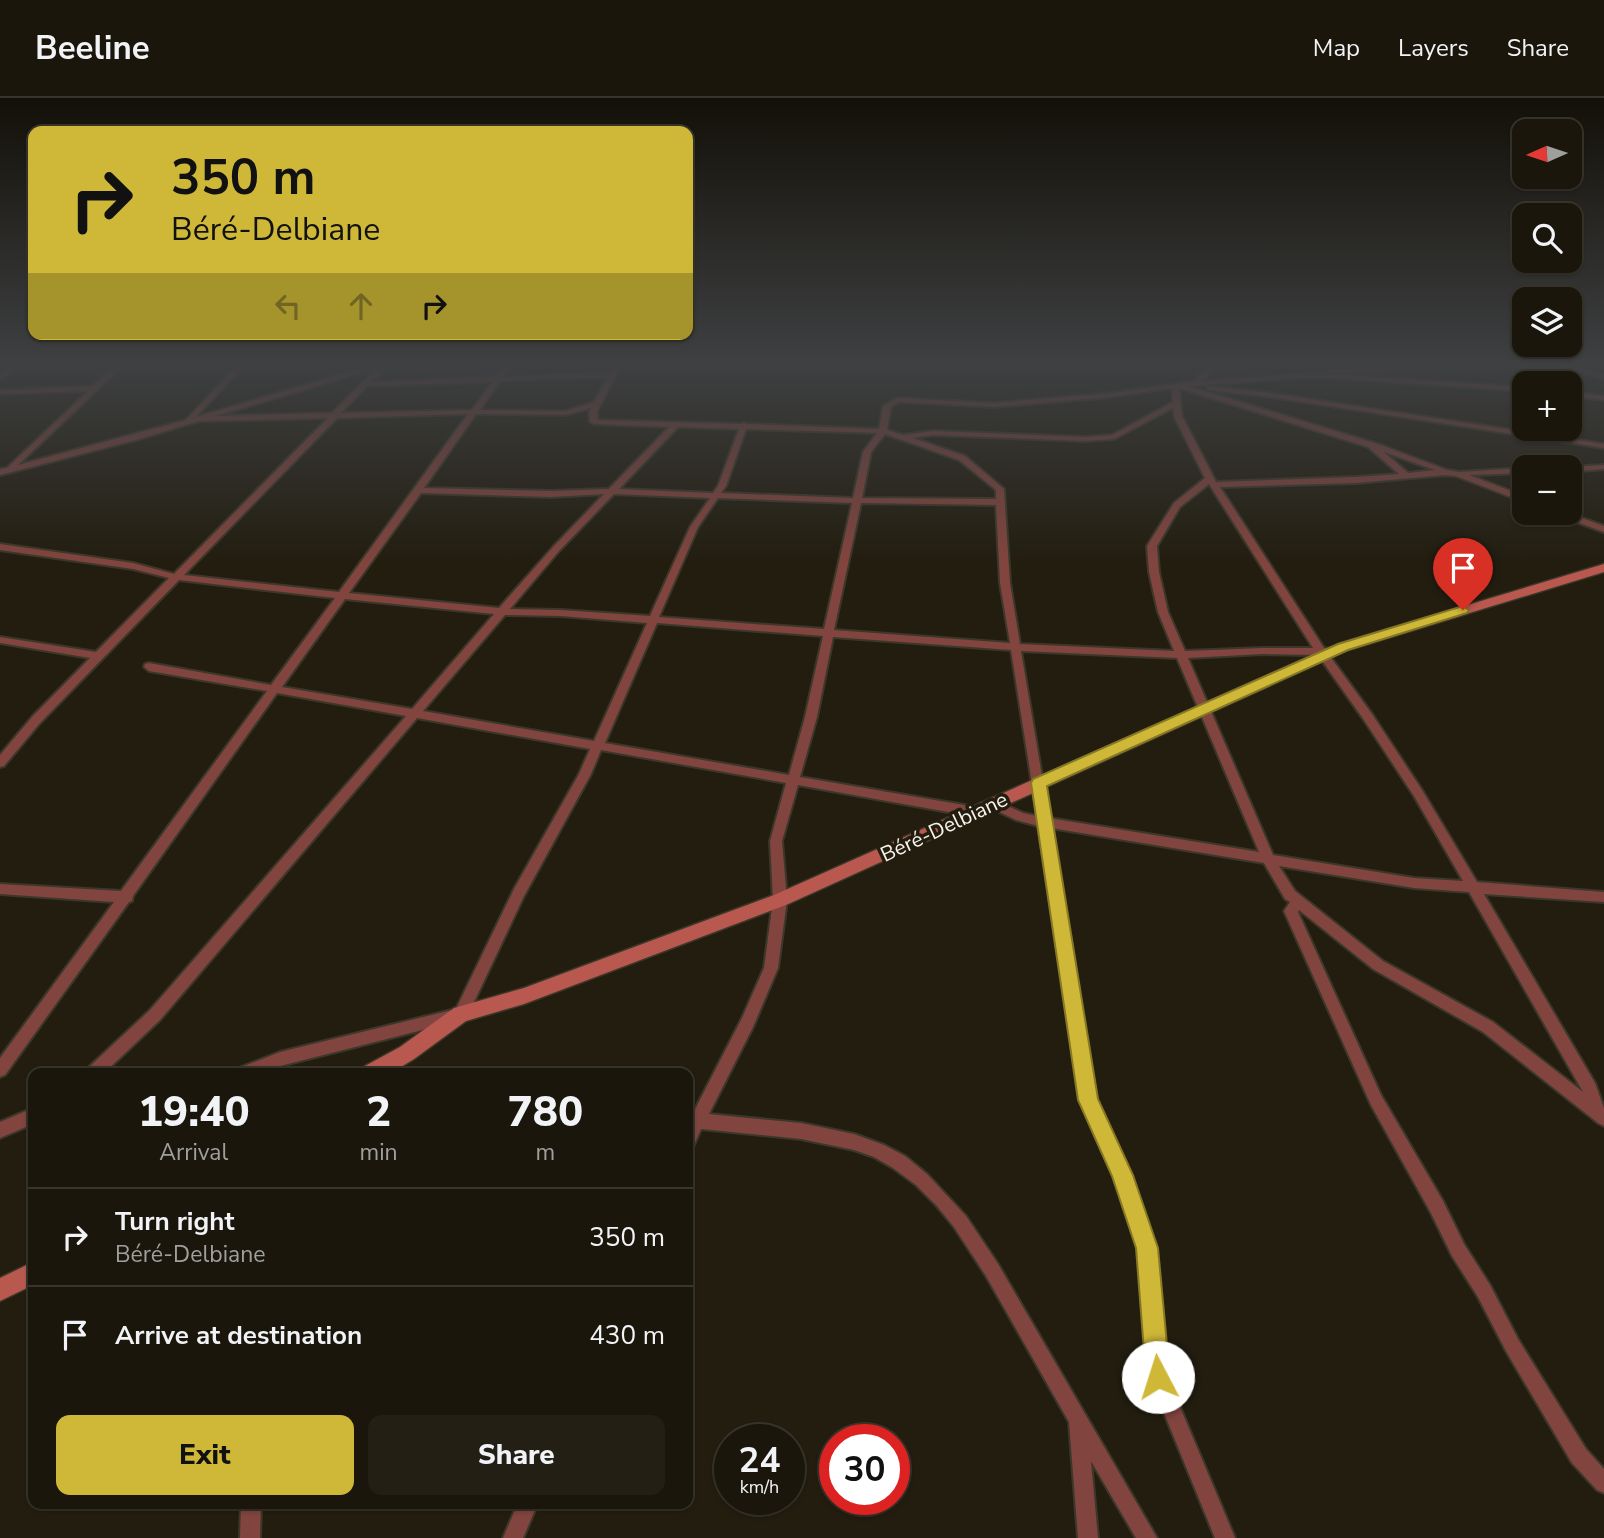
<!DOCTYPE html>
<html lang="en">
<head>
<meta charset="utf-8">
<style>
	:root { --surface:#1a160b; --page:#231f14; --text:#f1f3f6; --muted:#9f9f9d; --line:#38352c; --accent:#cfb837 }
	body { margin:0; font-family:"Nunito Sans",sans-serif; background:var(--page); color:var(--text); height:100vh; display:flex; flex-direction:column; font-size:26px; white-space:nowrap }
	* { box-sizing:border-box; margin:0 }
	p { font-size:23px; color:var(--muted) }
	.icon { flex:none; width:38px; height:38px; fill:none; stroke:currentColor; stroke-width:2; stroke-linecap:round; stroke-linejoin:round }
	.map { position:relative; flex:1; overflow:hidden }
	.side { position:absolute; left:28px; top:970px; width:665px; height:441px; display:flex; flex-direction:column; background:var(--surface); border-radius:14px; box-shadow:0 2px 5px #0004,0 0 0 2px var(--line) }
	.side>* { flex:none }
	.hud { position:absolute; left:28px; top:28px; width:665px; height:214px; border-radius:14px; box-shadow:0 2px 5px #0004,0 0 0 2px var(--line); background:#cfb837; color:#111; overflow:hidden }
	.needle { width:46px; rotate:267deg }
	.controls { position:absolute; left:1512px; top:21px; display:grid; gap:14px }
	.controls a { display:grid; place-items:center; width:70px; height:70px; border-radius:14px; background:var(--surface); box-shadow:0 2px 5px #0004,0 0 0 2px var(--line); font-size:35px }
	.speed { position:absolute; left:714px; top:1326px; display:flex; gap:14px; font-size:35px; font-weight:700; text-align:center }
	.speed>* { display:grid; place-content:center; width:91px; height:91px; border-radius:50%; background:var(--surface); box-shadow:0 2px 5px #0004,0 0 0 2px var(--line); line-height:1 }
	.speed small { font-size:18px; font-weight:400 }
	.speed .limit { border:10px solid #d22; background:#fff; color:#111 }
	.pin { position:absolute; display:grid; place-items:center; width:60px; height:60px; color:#fff; margin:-72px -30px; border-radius:50% 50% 50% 0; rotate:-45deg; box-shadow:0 0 7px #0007 }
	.pin .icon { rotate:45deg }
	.me { position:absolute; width:77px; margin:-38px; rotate:355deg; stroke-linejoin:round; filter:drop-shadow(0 0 5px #0008) }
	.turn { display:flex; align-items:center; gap:24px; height:147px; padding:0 28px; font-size:32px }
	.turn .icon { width:91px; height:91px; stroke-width:2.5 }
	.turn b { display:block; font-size:49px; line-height:60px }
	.lanes { display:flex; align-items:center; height:66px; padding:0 28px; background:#0003; justify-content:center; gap:35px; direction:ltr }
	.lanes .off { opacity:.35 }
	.eta { display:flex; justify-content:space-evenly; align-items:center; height:119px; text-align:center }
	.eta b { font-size:42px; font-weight:800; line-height:49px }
	.action { display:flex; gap:14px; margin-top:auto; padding:14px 28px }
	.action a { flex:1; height:80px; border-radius:14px; background:var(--accent); color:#111; font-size:28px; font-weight:800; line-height:80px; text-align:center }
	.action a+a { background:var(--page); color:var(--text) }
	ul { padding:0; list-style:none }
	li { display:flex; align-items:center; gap:21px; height:98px; padding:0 28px; border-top:2px solid var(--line) }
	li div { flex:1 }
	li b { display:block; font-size:26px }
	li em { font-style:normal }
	header { display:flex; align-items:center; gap:42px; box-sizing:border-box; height:98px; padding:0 35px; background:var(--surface); border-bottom:2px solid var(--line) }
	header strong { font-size:33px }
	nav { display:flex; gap:38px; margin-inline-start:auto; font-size:24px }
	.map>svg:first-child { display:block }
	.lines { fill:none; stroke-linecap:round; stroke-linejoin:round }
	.street-casing { stroke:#3b3729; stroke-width:4 }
	.secondary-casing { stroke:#3b3729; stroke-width:3 }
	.street { fill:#81443e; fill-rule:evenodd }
	.secondary { fill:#b9584f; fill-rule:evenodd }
	.route { fill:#cfb837; stroke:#877824; stroke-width:2 }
	.labels { text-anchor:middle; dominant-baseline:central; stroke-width:7; stroke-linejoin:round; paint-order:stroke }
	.street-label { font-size:21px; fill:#f6f3ea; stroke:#221d0f }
</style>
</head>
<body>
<header>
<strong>Beeline</strong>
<nav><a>Map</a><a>Layers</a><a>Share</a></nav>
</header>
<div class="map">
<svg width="1604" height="1440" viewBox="0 0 1604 1440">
	<rect width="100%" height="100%" fill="#221d0f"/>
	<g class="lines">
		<g class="street-casing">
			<path id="street" d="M 20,264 L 28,264 L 0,281 L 0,276 Z
				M 119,264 L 127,264 L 18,367 L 186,322 L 240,264 L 248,264 L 196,319 L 383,264 L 391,264 L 372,284 L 495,279 L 507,264 L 514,264 L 503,279 L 610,275 L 617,264 L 623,264 L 597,314 L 598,322 L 741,326 L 744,325 L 748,326 L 879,331 L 883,308 L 897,300 L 994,305 L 1111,295 L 1195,283 L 1210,264 L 1224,264 L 1216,268 L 1204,283 L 1315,275 L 1524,289 L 1524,293 L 1315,279 L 1188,288 L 1381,347 L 1447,372 L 1459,374 L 1524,370 L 1524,375 L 1469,377 L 1524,398 L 1524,404 L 1456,378 L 1445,377 L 1356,385 L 1220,389 L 1324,550 L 1336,552 L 1336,556 L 1329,557 L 1372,616 L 1422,692 L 1477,784 L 1604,794 L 1604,804 L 1484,796 L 1595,985 L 1604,1010 L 1604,1028 L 1598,1025 L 1483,934 L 1373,871 L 1299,812 L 1298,814 L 1381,997 L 1443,1103 L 1464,1146 L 1490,1187 L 1518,1241 L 1586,1351 L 1604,1371 L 1604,1395 L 1597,1392 L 1572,1365 L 1506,1253 L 1478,1199 L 1452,1158 L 1431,1115 L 1371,1007 L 1284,813 L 1290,804 L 1285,801 L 1264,765 L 1051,730 L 1097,1002 L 1130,1077 L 1156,1150 L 1167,1278 L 1235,1440 L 1215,1440 L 1149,1278 L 1138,1150 L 1114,1078 L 1081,1002 L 1038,728 L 1016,722 L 989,709 L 987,706 L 993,701 L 1023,715 L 1037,718 L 1011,552 L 833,539 L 817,619 L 800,679 L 976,709 L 980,711 L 982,714 L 980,717 L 976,719 L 798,687 L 782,743 L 787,802 L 778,870 L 753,929 L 709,1016 L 801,1025 L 854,1036 L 884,1047 L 905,1058 L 927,1076 L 966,1118 L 998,1166 L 1157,1440 L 1136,1440 L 1091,1363 L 1098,1440 L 1078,1440 L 1069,1324 L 986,1178 L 954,1129 L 936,1107 L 916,1087 L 893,1070 L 874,1059 L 854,1052 L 801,1041 L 701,1031 L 694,1047 L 688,1049 L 688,1025 L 742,920 L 764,870 L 773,802 L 770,743 L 786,685 L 601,652 L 591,676 L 524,798 L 466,921 L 280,968 L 263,975 L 237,975 L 239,970 L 280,954 L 456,911 L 514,791 L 579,676 L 590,651 L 417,620 L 160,922 L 104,975 L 86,975 L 88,970 L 150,912 L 406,618 L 277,595 L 133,798 L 132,803 L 129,804 L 5,977 L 0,979 L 0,960 L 114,804 L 0,796 L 0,786 L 121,793 L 267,593 L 149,573 L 144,569 L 145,566 L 149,565 L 271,587 L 335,500 L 179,482 L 40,625 L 4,668 L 0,669 L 0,657 L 32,619 L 90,560 L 0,545 L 0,539 L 96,554 L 169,480 L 133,471 L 0,452 L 0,446 L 133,465 L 174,476 L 328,320 L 199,323 L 136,342 L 0,377 L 0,371 L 7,370 L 88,293 L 0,296 L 0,292 L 93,288 ZM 377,270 L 332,315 L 216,318 ZM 608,279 L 594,304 L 566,313 L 480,312 L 500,283 ZM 492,284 L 472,312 L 341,315 L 367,288 ZM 1172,290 L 1173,304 L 1112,337 L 1085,339 L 933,333 L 903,337 L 887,332 L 891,309 L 898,304 L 994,309 L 1111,299 ZM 1179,290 L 1368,349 L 1399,376 L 1356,379 L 1216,384 L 1182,318 ZM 591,310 L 589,314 L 590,324 L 594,326 L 669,329 L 609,391 L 551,393 L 424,390 L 476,316 L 566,317 ZM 1173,310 L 1174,318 L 1205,380 L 1174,405 L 1147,448 L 1149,474 L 1158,514 L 1174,553 L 1020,546 L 1010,485 L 1004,391 L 965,358 L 913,340 L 933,337 L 1085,343 L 1114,341 ZM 468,316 L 339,494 L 184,477 L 337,320 ZM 678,329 L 739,331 L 718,388 L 713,395 L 619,391 ZM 746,331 L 877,335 L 863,354 L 853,400 L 721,395 L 726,388 ZM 885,336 L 959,362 L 996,392 L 996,401 L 862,400 L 871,354 ZM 1384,354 L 1435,372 L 1408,375 ZM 1209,386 L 1313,550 L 1263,550 L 1185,553 L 1168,514 L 1159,474 L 1157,448 L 1180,409 ZM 421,395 L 551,399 L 604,396 L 553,449 L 499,510 L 349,495 ZM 614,396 L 710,400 L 690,429 L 650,518 L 561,512 L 510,511 L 559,453 ZM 718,400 L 852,405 L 824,531 L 659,519 L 698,429 ZM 861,405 L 996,407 L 1000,485 L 1010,545 L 834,532 ZM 345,501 L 494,516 L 412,611 L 282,589 ZM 505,517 L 561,518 L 647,525 L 594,643 L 423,613 ZM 657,525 L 823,538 L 805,619 L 789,677 L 605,645 ZM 1021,553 L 1177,560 L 1259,754 L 1049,720 ZM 1263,556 L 1318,557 L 1364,622 L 1414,698 L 1463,783 L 1414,780 L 1273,757 L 1188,560 ZM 1279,768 L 1414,790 L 1469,794 L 1583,994 L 1493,924 L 1383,863 L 1295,793 Z
				M 1477,264 L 1514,264 L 1510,266 L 1332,275 L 1328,273 L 1332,271 Z
				M 1553,264 L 1563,264 L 1604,277 L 1604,281 Z
				M 1207,288 L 1270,295 L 1604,346 L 1604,350 L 1270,299 L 1210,292 L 1207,292 Z
				M 1570,294 L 1604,298 L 1604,302 L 1570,298 Z
				M 1604,367 L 1604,371 L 1570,374 L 1570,369 L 1567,369 Z
				M 1556,415 L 1568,415 L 1604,428 L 1604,434 L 1557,417 Z
				M 33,1010 L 33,1026 L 0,1040 L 0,1024 Z
				M 241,1405 L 261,1405 L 260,1440 L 240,1440 Z
				M 518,1405 L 538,1405 L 523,1440 L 503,1440 Z"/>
		</g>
		<g class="secondary-casing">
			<path id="secondary" d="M 1604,466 L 1604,474 L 1348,552 L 786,807 L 524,906 L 466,923 L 414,961 L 391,975 L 362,975 L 365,968 L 400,949 L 454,910 L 524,890 L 774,797 L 1338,546 Z
				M 33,1164 L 33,1187 L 0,1203 L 0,1180 Z"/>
		</g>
		<use href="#street" class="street"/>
		<use href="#secondary" class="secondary"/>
	</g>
	<linearGradient id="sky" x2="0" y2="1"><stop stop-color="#131008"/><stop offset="0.57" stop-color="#3e4042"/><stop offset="1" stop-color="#3e4042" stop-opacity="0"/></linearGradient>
	<rect width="1604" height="465" fill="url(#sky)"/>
	<path class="route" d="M 1463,508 L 1469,512 L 1467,515 L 1348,552 L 1047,688 L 1098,1001 L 1133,1077 L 1158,1150 L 1170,1279 L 1167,1287 L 1158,1291 L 1150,1287 L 1146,1279 L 1136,1150 L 1112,1078 L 1078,1002 L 1031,685 L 1033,681 L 1338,546 Z"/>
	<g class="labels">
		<g class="street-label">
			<text transform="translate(944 729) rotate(-25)">Béré-Delbiane</text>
		</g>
	</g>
</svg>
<div class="controls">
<a><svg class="needle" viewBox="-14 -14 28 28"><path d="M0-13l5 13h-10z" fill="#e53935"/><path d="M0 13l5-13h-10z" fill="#9f9f9d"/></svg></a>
<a><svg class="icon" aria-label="search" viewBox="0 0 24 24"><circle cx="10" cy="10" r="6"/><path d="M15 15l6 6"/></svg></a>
<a><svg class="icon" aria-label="layers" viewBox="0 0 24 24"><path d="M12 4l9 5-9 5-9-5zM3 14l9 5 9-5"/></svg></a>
<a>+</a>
<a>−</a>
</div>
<div class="speed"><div>24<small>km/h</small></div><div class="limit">30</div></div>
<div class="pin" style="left:1463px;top:512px;background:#d93025"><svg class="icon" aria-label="arrive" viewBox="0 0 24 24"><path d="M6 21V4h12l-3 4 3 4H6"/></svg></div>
<svg class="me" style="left:1158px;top:1279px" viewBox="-20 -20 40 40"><circle r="19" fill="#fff"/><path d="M0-13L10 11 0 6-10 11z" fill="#cfb837"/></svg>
<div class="hud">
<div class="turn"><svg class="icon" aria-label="right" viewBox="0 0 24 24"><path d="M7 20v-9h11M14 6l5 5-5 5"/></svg><div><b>350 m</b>Béré-Delbiane</div></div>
<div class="lanes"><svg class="icon off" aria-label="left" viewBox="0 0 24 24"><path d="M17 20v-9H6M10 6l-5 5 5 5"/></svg><svg class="icon off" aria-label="ahead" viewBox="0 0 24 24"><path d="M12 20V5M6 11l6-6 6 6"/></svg><svg class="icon" aria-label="right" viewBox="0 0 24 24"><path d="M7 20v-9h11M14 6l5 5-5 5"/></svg></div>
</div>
<section class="side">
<div class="eta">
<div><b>19:40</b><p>Arrival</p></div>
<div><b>2</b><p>min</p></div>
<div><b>780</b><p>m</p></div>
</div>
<ul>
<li><svg class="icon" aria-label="right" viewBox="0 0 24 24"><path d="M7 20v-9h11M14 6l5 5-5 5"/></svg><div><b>Turn right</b><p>Béré-Delbiane</p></div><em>350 m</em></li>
<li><svg class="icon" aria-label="arrive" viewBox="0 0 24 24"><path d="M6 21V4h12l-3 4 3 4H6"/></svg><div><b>Arrive at destination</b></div><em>430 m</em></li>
</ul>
<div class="action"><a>Exit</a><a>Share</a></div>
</section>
</div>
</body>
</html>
